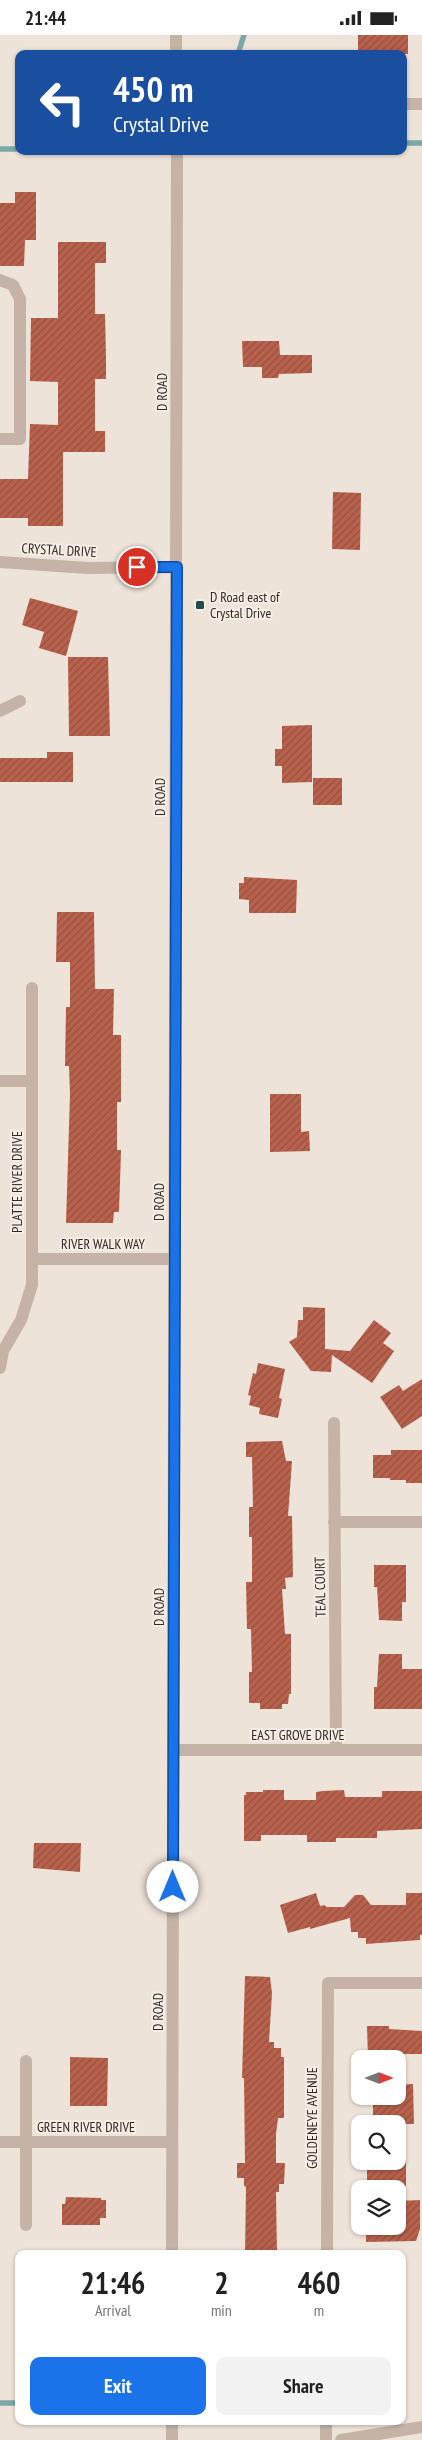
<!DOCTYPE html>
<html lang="en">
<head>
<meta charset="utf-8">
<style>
	:root { --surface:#fff; --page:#f2f2f2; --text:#222; --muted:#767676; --accent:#1a73e8 }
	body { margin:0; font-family:"PT Sans Narrow",sans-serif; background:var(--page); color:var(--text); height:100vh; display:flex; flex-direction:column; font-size:19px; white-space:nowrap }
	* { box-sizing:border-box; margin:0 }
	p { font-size:16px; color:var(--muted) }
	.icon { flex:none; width:28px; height:28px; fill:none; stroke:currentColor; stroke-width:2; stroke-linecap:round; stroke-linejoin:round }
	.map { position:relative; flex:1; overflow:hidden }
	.sheet { position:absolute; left:15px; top:2215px; width:391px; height:175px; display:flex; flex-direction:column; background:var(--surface); border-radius:10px; box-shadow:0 1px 4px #0004 }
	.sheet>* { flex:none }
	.banner { position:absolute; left:15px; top:15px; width:392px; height:105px; border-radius:10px; box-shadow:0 1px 4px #0004; background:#1a4fa0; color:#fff; overflow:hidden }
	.needle { width:32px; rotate:90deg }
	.buttons { position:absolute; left:351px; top:2015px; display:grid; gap:10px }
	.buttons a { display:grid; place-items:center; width:55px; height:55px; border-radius:10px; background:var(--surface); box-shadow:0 1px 4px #0004; font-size:25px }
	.pin { position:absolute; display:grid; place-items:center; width:42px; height:42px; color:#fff; margin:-21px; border:2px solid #fff; border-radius:50%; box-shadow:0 1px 5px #0007 }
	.me { position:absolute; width:55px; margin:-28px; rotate:0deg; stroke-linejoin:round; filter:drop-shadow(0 0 4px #0008) }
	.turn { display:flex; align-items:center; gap:18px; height:105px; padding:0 15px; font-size:22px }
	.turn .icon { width:65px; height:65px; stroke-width:2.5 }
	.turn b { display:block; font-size:35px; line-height:42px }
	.eta { display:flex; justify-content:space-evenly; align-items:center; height:85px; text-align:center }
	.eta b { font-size:30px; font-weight:600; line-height:35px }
	.action { display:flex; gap:10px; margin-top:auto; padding:10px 15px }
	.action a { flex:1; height:58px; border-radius:10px; background:var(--accent); color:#fff; font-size:20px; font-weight:600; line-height:58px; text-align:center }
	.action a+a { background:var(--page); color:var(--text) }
	.status { display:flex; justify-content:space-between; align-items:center; height:35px; padding:0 25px; background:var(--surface); direction:ltr }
	.status svg { height:14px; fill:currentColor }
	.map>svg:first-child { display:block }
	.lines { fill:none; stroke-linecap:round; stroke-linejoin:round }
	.stream { stroke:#7ba8a7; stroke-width:5.5 }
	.building { fill:url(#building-hatch) }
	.minor { stroke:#c4b3a6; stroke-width:12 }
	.route-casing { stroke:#114b97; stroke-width:12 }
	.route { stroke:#1a73e8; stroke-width:9 }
	.poi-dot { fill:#214d4e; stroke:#f6ede4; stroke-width:2 }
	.labels { text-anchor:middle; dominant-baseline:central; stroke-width:4; stroke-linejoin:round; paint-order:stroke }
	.street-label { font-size:14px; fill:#312926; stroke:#f6ede4 }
	.poi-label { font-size:14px; fill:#312926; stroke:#f6ede4; text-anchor:start }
</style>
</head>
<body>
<div class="status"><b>21:44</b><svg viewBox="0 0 49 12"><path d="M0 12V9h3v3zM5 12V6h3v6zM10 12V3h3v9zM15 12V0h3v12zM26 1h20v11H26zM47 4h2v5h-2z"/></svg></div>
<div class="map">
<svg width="422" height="2405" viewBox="0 0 422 2405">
	<defs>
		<pattern id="building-hatch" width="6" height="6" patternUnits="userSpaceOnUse" patternTransform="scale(1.25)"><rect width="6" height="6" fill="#b8614c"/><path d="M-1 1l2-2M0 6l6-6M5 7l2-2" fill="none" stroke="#96503f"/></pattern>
	</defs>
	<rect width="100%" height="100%" fill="#eee3d9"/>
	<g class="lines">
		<path class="stream" d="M 238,19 L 244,0
			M 404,108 L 422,108
			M 0,114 L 19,114
			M 0,2368 L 19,2368"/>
	</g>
	<path class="building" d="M 358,0 L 408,0 L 408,19 L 358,19 Z
		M 15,157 L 36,157 L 36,205 L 25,205 L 24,231 L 0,231 L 0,168 L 15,168 Z
		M 58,207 L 106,207 L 106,228 L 95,228 L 95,279 L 105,279 L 106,323 L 106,344 L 95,344 L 95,396 L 105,396 L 105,417 L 63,417 L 63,491 L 28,491 L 28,483 L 0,483 L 0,444 L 28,444 L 30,389 L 58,390 L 58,347 L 30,346 L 31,283 L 58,283 Z
		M 242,306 L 279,306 L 280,320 L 312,320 L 312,338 L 279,339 L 278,343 L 262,343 L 262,332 L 243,332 Z
		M 333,457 L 361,458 L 360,515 L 332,514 Z
		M 30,563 L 78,576 L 66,621 L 39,613 L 44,597 L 22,590 Z
		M 68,622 L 108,622 L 110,701 L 69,701 Z
		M 312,690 L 312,747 L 282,748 L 282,731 L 275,731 L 275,714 L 282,714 L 282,691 Z
		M 47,717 L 73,717 L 73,747 L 0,747 L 0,723 L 47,723 Z
		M 313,743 L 342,743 L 342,770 L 313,770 Z
		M 244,842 L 297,845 L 296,878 L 249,878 L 249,865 L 239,864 L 239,848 L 244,848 Z
		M 57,877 L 94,877 L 95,954 L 114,954 L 113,1000 L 121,1000 L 121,1067 L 117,1067 L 117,1115 L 121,1115 L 120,1147 L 119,1177 L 114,1177 L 113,1188 L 66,1188 L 70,1059 L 69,1031 L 65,1031 L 66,972 L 70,972 L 70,927 L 56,927 Z
		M 270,1059 L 301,1059 L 301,1097 L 309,1096 L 310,1116 L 270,1117 Z
		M 303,1272 L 325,1273 L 325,1314 L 350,1316 L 374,1285 L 391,1298 L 383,1308 L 394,1316 L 372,1348 L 332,1320 L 331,1337 L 311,1336 L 289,1307 L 297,1302 L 298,1285 L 303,1285 Z
		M 258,1328 L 285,1334 L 279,1363 L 282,1364 L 278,1383 L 259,1379 L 260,1373 L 249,1370 L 251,1361 L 248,1360 L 253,1338 L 256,1339 Z
		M 422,1344 L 422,1381 L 402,1394 L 380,1362 L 399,1350 L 403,1356 Z
		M 282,1406 L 286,1426 L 292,1426 L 288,1481 L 292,1481 L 293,1542 L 285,1543 L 286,1554 L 282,1554 L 285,1599 L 291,1599 L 291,1659 L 289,1659 L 288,1669 L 282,1669 L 282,1674 L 260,1674 L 260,1668 L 249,1668 L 249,1637 L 252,1637 L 251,1594 L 247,1594 L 246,1547 L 252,1547 L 252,1502 L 249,1502 L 249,1472 L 253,1472 L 252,1422 L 246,1422 L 246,1407 Z
		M 391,1415 L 422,1415 L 422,1448 L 406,1448 L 406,1445 L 390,1445 L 390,1443 L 373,1443 L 373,1420 L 391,1420 Z
		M 374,1530 L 406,1530 L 406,1567 L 402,1567 L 402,1586 L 379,1585 L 377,1552 L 374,1552 Z
		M 379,1619 L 402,1619 L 402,1634 L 422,1634 L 422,1674 L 374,1674 L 374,1652 L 377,1652 Z
		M 263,1755 L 284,1755 L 284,1765 L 316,1765 L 316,1757 L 323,1756 L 344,1755 L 345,1762 L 382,1762 L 382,1756 L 422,1756 L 422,1794 L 377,1796 L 377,1803 L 336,1803 L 336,1807 L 307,1807 L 307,1800 L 261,1800 L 261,1806 L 244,1806 L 244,1760 L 246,1760 L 246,1757 L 263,1757 Z
		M 34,1808 L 81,1808 L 80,1837 L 33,1833 Z
		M 316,1858 L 320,1871 L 325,1870 L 326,1872 L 344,1872 L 355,1860 L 363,1860 L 371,1870 L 406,1870 L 406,1858 L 422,1858 L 422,1900 L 420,1900 L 420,1905 L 366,1909 L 366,1903 L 358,1903 L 358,1897 L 351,1897 L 350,1883 L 310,1894 L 310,1892 L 288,1898 L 280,1870 Z
		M 245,1941 L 270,1942 L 272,1958 L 269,2007 L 274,2007 L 274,2013 L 281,2013 L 281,2022 L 284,2022 L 284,2083 L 278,2083 L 276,2099 L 276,2128 L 285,2128 L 284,2149 L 279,2149 L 279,2157 L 276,2157 L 277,2219 L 245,2219 L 246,2152 L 244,2151 L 244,2143 L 237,2143 L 237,2128 L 245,2128 L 244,2043 L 242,2043 Z
		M 367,1991 L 389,1991 L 389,1994 L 422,1996 L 422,2019 L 404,2019 L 404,2023 L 368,2024 Z
		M 70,2022 L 108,2023 L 107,2071 L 70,2071 Z
		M 413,2049 L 414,2089 L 376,2089 L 376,2082 L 373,2082 L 373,2061 L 398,2061 L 398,2050 Z
		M 373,2126 L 406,2126 L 406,2151 L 367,2151 L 367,2130 L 373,2130 Z
		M 66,2162 L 101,2163 L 101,2165 L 106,2165 L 106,2183 L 100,2183 L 100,2190 L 62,2190 L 62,2169 L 65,2169 Z
		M 420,2165 L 420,2194 L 416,2206 L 366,2207 L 366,2191 L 398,2191 L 398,2166 Z"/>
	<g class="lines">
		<path class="minor" d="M 176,0 L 176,19
			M 404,69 L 422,69
			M 0,245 L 13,250 L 20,264 L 20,404 L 0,404
			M 0,527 L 87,533 L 177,532
			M 0,676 L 20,666
			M 0,1046 L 32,1046
			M 32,1224 L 174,1224
			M 0,1333 L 3,1316 L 21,1285 L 32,1250 L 32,953
			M 334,1388 L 336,1715
			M 334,1487 L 422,1487
			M 173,1715 L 422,1715
			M 0,2107 L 172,2107
			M 26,2190 L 26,2026
			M 172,2219 L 177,116
			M 327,2219 L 328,1948 L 422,1948
			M 172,2405 L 172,2386
			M 326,2405 L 326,2386
			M 341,2405 L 422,2392"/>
	</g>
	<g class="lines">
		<g class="route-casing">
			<path id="route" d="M 137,532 L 177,532 L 173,1852"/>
		</g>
		<use href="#route" class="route"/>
	</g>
	<rect class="poi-dot" x="195" y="565" width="10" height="10" rx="2.5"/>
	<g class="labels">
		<g class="street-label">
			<text transform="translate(162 357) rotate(-90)">D ROAD</text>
			<text transform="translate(59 515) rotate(3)">CRYSTAL DRIVE</text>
			<text transform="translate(160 762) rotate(-90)">D ROAD</text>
			<text transform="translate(17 1147) rotate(-90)">PLATTE RIVER DRIVE</text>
			<text transform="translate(159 1167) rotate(-90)">D ROAD</text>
			<text x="103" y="1209">RIVER WALK WAY</text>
			<text transform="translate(320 1552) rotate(-91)">TEAL COURT</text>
			<text transform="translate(159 1572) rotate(-90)">D ROAD</text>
			<text x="298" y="1700">EAST GROVE DRIVE</text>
			<text transform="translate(158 1977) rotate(-90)">D ROAD</text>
			<text transform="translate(312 2083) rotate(-90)">GOLDENEYE AVENUE</text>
			<text x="86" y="2092">GREEN RIVER DRIVE</text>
		</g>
		<g class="poi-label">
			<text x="210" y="562">D Road east of<tspan x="210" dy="16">Crystal Drive</tspan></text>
		</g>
	</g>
</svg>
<div class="buttons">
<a><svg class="needle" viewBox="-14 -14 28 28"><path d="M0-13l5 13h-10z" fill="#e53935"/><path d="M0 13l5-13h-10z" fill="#767676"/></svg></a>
<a><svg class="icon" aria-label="search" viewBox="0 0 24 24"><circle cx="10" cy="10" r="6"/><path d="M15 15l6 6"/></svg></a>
<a><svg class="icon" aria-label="layers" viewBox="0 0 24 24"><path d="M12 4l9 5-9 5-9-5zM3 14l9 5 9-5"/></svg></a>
</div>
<div class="pin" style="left:137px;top:532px;background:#d93025"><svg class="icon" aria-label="arrive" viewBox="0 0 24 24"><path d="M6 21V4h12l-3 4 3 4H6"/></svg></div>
<svg class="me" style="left:173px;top:1852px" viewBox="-20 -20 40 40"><circle r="19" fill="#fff"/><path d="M0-13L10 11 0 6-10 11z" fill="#1a73e8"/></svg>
<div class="banner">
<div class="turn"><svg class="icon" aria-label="left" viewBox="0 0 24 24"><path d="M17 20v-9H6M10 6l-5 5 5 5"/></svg><div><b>450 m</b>Crystal Drive</div></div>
</div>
<section class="sheet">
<div class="eta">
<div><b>21:46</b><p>Arrival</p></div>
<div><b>2</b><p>min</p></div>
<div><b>460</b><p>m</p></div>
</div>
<div class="action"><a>Exit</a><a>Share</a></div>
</section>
</div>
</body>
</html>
